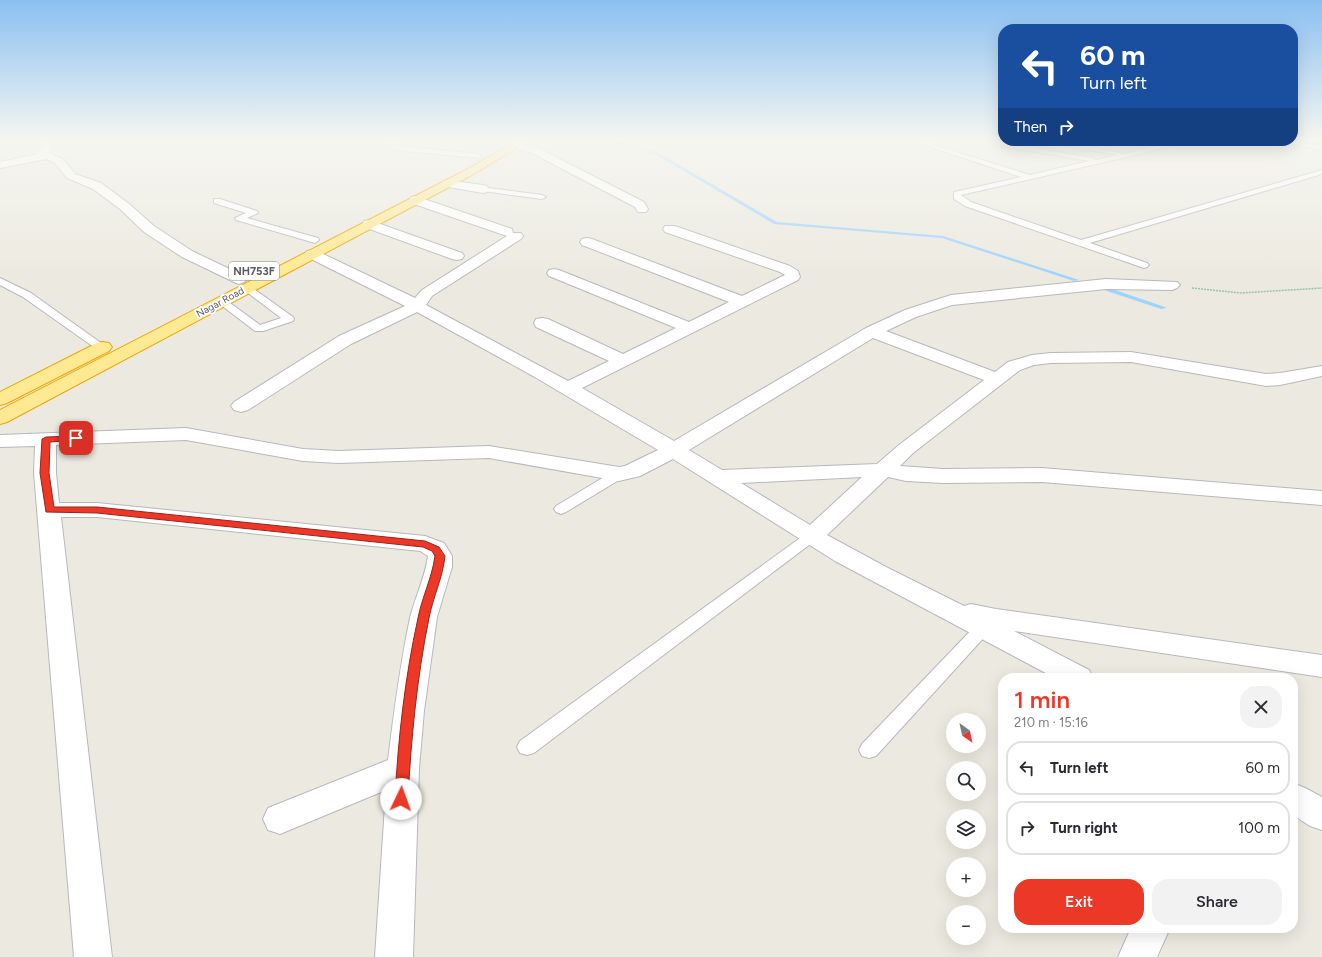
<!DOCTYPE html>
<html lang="en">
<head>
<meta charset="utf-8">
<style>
	:root { --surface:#fff; --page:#f2f2f3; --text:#2b2b33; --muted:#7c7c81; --line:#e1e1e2; --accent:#ec3826 }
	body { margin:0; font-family:Figtree,sans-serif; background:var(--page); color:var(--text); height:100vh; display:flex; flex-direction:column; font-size:15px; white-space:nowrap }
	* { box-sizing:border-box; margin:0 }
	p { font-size:13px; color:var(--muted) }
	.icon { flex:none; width:22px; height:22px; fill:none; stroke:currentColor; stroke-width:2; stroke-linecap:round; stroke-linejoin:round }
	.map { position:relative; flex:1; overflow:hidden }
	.panel { position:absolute; left:998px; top:673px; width:300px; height:260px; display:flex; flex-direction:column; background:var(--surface); border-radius:16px; box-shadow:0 4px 16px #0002 }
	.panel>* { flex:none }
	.hud { position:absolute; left:998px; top:24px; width:300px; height:122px; border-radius:16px; box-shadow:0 4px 16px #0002; background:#1a4fa0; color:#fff; overflow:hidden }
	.needle { width:26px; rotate:147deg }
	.tools { position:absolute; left:946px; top:713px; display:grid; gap:8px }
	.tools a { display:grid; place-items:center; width:40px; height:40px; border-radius:50%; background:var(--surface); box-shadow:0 4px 16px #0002; font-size:20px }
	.pin { position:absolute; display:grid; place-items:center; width:34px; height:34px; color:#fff; margin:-17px; border-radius:8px; box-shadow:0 2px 6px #0006 }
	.me { position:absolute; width:44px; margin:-22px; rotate:3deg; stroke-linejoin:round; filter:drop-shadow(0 0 3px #0008) }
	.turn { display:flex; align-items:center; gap:14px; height:84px; padding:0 16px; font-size:18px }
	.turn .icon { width:52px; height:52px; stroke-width:2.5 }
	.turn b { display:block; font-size:28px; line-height:34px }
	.then { display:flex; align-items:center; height:38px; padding:0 16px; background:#0003; gap:8px; font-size:15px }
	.round { display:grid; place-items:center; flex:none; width:42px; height:42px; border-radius:16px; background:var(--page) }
	.head { display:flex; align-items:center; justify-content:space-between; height:68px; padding:0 16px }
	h1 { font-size:24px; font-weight:600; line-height:30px; color:var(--accent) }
	.button { display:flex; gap:8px; margin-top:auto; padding:8px 16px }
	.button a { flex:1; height:46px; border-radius:16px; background:var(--accent); color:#fff; font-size:16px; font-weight:600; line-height:46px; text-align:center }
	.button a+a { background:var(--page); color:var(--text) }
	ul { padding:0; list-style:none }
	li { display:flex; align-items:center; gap:12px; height:54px; margin:0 8px 6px; padding:0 8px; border:2px solid var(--line); border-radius:16px }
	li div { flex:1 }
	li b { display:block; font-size:15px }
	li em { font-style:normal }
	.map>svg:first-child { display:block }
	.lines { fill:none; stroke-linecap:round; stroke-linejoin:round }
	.stream { fill:#9dd3ff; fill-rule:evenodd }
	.service-casing { stroke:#b6b8bd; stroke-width:2 }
	.minor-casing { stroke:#b6b8bd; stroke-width:2 }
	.trunk-casing { stroke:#eca500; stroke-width:2 }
	.path { stroke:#94c6a3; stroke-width:1.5; stroke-dasharray:2 1; stroke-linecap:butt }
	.service { fill:#fff; fill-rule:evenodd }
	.minor { fill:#fff; fill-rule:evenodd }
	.trunk { fill:#ffe993; fill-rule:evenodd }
	.route { fill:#ec3826; stroke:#992419 }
	.labels { text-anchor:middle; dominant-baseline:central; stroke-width:4; stroke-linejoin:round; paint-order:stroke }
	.far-street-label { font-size:10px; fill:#595c61; stroke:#fff }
	.shield { fill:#fff; stroke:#8b8d90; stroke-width:1 }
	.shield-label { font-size:11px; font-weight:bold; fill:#595c61 }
</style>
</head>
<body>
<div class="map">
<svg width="1322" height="957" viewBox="0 0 1322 957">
	<rect width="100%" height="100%" fill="#eceae0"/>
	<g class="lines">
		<path class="stream" d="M 604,141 L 609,141 L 657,152 L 777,222 L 943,236 L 1079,280 L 1074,281 L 942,238 L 774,224 L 655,154 Z
			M 1109,288 L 1165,307 L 1166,308 L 1161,309 L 1107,291 L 1107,289 Z"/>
		<g class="service-casing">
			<path id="service" d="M 393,141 L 404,141 L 394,144 L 396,146 L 479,154 L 482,156 L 479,158 L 394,150 L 388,146 L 389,142 Z
				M 923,141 L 929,141 L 934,145 L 1030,175 L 1089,161 L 984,143 L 981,141 L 993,141 L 1093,158 L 1096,160 L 1117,155 L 1053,143 L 1050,141 L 1063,141 L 1124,154 L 1174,141 L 1185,141 L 1144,153 L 961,195 L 971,202 L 1081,240 L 1322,170 L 1322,174 L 1090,243 L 1147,263 L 1149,265 L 1147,267 L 1144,268 L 965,206 L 954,199 L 954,192 L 1021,177 L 930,147 L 923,143 Z
				M 1280,141 L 1293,141 L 1322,146 L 1322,150 L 1283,143 Z
				M 480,187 L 542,195 L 546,197 L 542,199 L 483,191 L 479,189 Z
				M 214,199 L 220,199 L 257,211 L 258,213 L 247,218 L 318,238 L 319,240 L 315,243 L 236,220 L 235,218 L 246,213 L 214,203 Z
				M 0,278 L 31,293 L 108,348 L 106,350 L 98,350 L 23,297 L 0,285 Z
				M 247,285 L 250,286 L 293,317 L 294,319 L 293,321 L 263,331 L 255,331 L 217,302 L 218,300 L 226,300 L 260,325 L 281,318 L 244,290 L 242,288 L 244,286 Z
				M 619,470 L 624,471 L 626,474 L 624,477 L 566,512 L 561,514 L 556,512 L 554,509 L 556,506 L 614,471 Z
				M 812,531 L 817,533 L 820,536 L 817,539 L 534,753 L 527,755 L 520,753 L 517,747 L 520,741 L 807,533 Z
				M 983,622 L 989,624 L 992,628 L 989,632 L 876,756 L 869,758 L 862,756 L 859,750 L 862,744 L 977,624 Z"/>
		</g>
		<g class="minor-casing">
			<path id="minor" d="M 43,141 L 53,141 L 49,153 L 63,159 L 75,174 L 101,183 L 128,203 L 154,226 L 192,251 L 244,276 L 247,279 L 244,282 L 239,284 L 234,282 L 182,257 L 144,232 L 120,209 L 93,189 L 67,178 L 55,163 L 46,159 L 0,168 L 0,162 L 38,154 Z
				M 517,142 L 540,149 L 644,202 L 648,209 L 646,212 L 638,212 L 635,207 L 532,153 L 513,147 L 512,145 L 513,143 Z
				M 446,180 L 483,185 L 487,186 L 489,189 L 487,192 L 483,193 L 442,186 L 440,184 L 442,182 Z
				M 415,196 L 512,229 L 513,233 L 521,233 L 523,236 L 521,239 L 432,296 L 426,305 L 568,381 L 609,361 L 536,327 L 534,323 L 536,319 L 542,318 L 548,319 L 623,354 L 676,328 L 549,276 L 547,273 L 549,270 L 554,269 L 559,270 L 689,322 L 729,302 L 582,245 L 580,242 L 582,239 L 587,238 L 592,239 L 742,296 L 785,275 L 780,272 L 665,232 L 663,229 L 665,226 L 675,226 L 790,266 L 798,271 L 800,277 L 798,280 L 582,388 L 674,441 L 866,328 L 905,310 L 951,295 L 1106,279 L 1177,282 L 1180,285 L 1177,288 L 1172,290 L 1106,289 L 952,305 L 916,317 L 886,331 L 995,372 L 1008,362 L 1032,355 L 1051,353 L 1131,352 L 1266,374 L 1280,373 L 1322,366 L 1322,376 L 1280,385 L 1266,386 L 1131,362 L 1051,363 L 1034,365 L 1020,370 L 913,453 L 900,466 L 943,469 L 1042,468 L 1322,491 L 1322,505 L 1042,482 L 943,483 L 906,481 L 888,477 L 827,535 L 886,567 L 964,606 L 971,604 L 996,609 L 1322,655 L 1322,677 L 1014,631 L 1089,670 L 1093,678 L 1055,678 L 835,561 L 673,459 L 640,476 L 619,481 L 489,458 L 339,463 L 303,461 L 186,440 L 56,445 L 56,473 L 59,503 L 97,503 L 425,536 L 444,543 L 452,556 L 452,567 L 437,617 L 424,711 L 419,768 L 413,957 L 375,957 L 386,790 L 280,834 L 268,830 L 263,819 L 268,808 L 388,760 C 394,712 400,665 410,618 C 415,597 425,578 428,556 L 420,551 L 97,517 L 61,517 L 112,957 L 74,957 L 34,473 L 35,446 L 0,447 L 0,435 L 186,428 L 303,449 L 339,451 L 489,446 L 619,467 L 625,466 L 658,450 L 533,376 L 417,312 L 351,344 L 248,410 L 241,412 L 234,410 L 231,406 L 234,402 L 339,336 L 405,306 L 307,257 L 305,254 L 307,251 L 312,250 L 317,251 L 415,298 L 422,290 L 507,236 L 411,203 L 409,200 L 411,197 ZM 873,338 L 984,380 L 899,445 L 877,464 L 722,470 L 689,450 ZM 862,477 L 810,525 L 741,483 Z
				M 369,220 L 462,253 L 464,256 L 462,259 L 457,260 L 452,259 L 364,227 L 362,224 L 364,221 Z
				M 1293,783 L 1305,788 L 1322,797 L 1322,830 L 1310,826 L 1293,815 Z
				M 1131,928 L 1170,928 L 1157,957 L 1118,957 Z"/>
		</g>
		<g class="trunk-casing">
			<path id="trunk" d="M 517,141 L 529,141 L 470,176 L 7,422 L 0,424 L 0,410 L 462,172 Z
				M 103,342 L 109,343 L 112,347 L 109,351 L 7,403 L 0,405 L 0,392 L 97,343 Z"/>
		</g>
		<path class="path" d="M 1192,288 L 1241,293 L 1322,288"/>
		<use href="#service" class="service"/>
		<use href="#minor" class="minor"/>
		<use href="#trunk" class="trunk"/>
	</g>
	<linearGradient id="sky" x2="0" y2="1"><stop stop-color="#8ac0f1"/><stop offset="0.51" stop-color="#f6f6f1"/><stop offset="1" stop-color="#f6f6f1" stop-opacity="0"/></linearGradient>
	<rect width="1322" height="275" fill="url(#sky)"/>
	<path class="route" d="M 76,436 L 80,438 L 79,440 L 50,442 L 49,473 L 54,507 L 97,507 L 425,541 L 439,547 L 445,556 C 443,577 433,597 429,618 C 417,677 411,739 408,799 L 406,803 L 401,805 L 397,803 L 395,799 C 398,739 405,677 418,618 C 422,597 432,578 435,556 L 432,551 L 423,547 L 97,513 L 46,512 L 40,473 L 42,439 L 46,437 Z"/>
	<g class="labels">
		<g class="far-street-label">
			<text transform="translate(220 302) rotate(-28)">Nagar Road</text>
		</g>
		<rect class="shield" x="229" y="262" width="50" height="18" rx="3"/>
		<g class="shield-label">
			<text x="254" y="271">NH753F</text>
		</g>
	</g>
</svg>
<div class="tools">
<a><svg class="needle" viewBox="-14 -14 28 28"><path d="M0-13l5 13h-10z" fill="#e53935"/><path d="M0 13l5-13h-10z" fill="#7c7c81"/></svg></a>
<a><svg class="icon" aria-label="search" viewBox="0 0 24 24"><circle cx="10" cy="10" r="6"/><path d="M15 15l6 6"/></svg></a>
<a><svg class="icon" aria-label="layers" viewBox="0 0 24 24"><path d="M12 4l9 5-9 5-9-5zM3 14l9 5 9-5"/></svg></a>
<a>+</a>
<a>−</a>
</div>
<div class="pin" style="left:76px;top:438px;background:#d93025"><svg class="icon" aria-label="arrive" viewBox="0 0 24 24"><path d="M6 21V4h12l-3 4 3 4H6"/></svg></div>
<svg class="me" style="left:401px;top:799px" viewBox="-20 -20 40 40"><circle r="19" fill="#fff"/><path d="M0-13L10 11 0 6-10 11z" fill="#ec3826"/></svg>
<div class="hud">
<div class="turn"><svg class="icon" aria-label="left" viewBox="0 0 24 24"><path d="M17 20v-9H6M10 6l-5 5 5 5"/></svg><div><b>60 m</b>Turn left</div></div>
<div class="then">Then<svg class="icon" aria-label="right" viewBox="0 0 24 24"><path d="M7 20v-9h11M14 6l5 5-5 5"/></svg></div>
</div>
<section class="panel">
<div class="head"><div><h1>1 min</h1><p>210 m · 15:16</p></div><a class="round"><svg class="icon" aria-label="close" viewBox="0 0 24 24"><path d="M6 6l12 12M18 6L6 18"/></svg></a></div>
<ul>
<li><svg class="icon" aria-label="left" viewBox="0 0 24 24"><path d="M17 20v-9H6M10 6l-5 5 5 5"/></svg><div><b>Turn left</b></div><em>60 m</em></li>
<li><svg class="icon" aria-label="right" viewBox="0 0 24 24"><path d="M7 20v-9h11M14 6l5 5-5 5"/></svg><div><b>Turn right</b></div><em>100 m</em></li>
</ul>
<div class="button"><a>Exit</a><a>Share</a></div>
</section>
</div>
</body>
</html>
